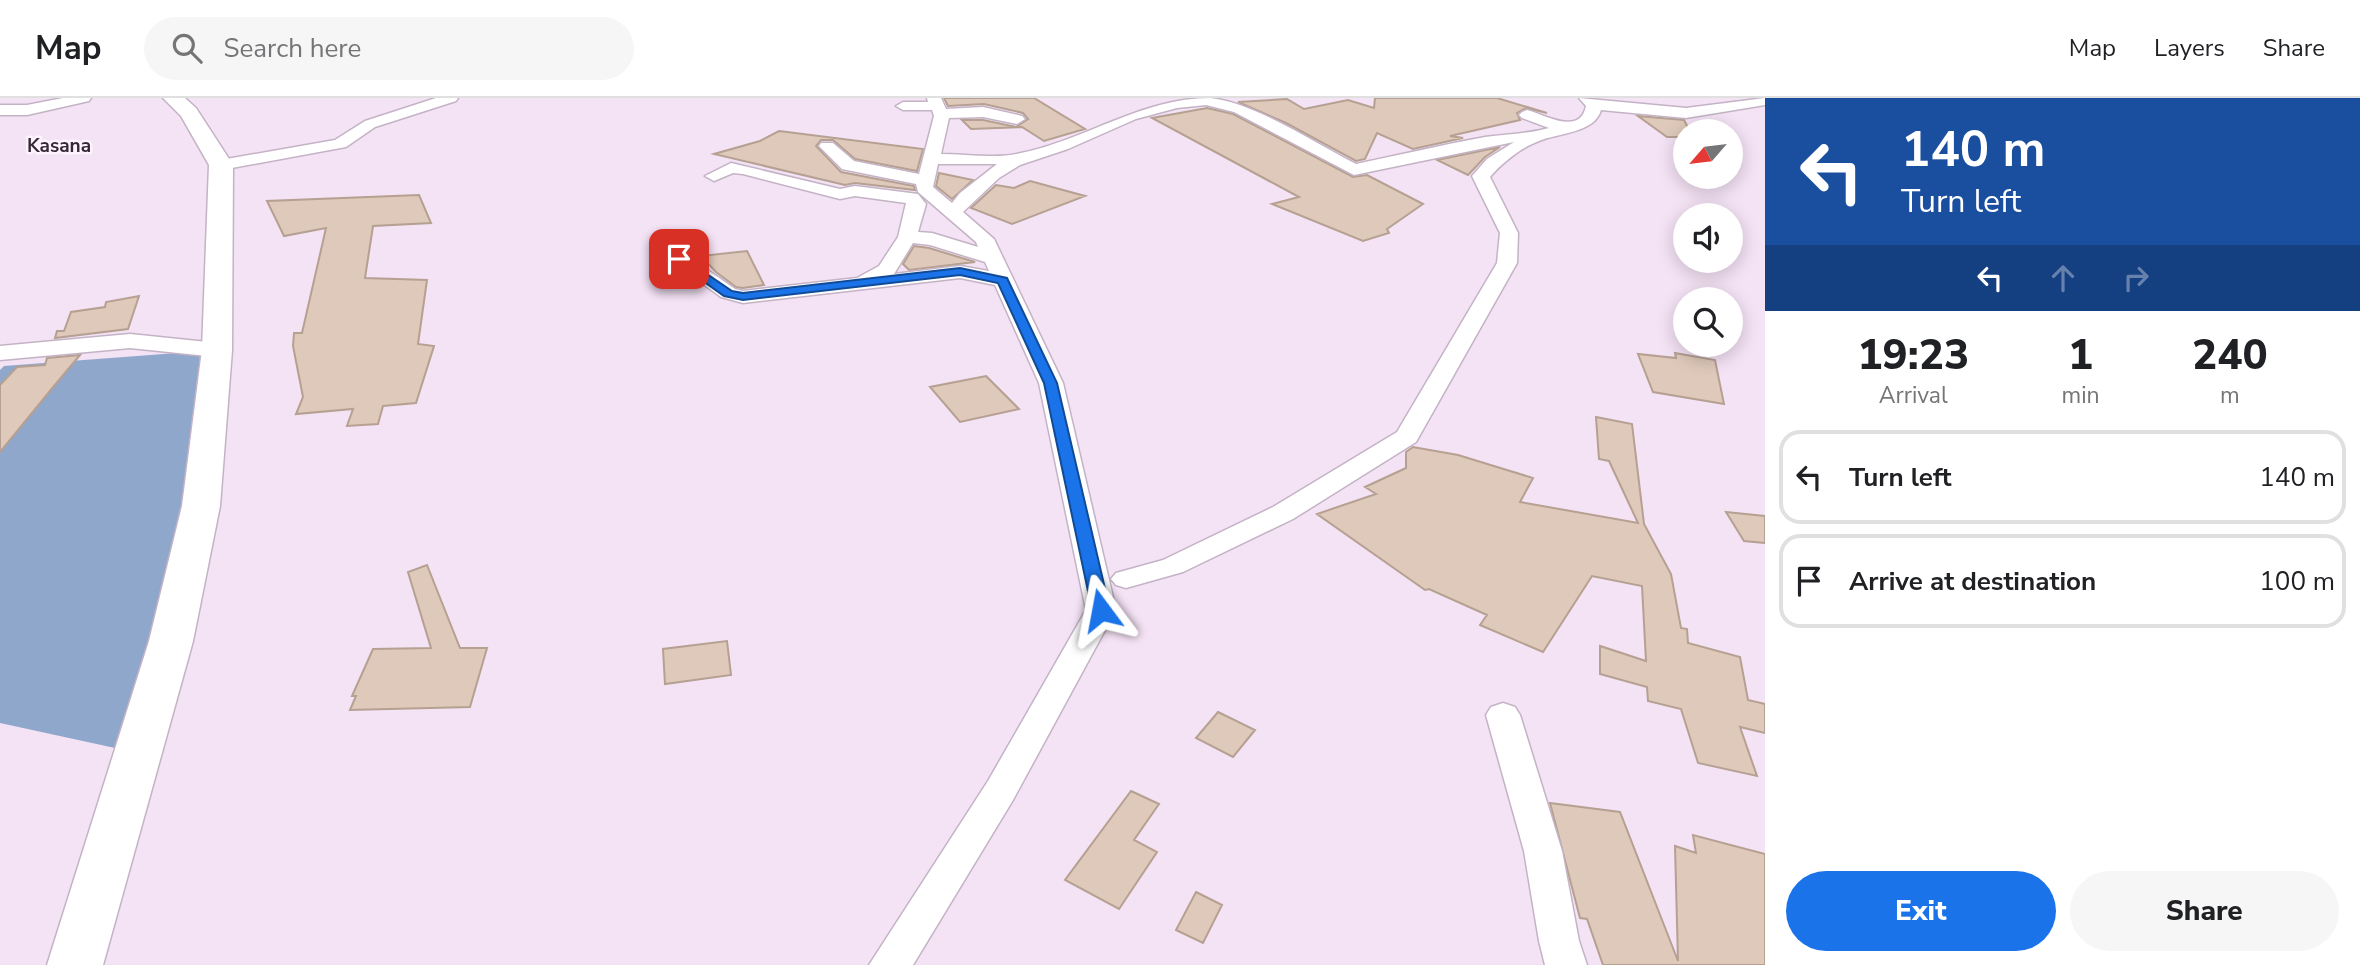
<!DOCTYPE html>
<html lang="en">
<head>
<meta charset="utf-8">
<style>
	:root { --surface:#fff; --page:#f6f6f6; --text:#202124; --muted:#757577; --line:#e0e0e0; --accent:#1a73e8 }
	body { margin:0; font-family:"Nunito Sans",sans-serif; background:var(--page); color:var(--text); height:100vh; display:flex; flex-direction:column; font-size:26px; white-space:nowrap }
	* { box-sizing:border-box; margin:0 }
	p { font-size:23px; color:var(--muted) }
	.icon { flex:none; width:38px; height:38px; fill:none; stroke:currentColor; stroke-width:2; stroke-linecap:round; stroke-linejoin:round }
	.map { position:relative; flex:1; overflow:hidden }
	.panel { display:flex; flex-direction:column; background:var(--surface); width:595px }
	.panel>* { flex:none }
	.hud { background:#1a4fa0; color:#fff; overflow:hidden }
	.needle { width:46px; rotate:242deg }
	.buttons { position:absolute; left:1673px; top:21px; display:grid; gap:14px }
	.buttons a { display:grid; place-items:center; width:70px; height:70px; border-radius:50%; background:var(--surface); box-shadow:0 4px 18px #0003; font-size:35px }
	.pin { position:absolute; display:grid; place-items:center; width:60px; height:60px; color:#fff; margin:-30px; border-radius:14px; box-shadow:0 4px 10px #0006 }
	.me { position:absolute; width:77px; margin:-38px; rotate:347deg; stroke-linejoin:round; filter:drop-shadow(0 0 5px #0008) }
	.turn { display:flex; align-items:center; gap:24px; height:147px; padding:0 21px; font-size:32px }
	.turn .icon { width:91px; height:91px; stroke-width:2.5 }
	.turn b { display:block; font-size:49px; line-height:60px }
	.lanes { display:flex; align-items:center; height:66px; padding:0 21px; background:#0003; justify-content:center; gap:35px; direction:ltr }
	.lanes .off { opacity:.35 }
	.eta { display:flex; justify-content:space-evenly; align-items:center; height:119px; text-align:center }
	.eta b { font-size:42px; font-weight:800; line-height:49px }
	.button { display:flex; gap:14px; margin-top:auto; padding:14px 21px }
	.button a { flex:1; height:80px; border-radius:42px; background:var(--accent); color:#fff; font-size:28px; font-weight:800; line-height:80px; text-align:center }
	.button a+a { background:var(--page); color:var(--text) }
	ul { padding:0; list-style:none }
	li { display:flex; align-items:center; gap:21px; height:94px; margin:0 14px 10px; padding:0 7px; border:4px solid var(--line); border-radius:21px }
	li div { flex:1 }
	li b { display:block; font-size:26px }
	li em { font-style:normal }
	header { display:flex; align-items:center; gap:42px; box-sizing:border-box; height:98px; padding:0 35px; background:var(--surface); border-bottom:2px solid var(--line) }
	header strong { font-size:33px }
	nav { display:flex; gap:38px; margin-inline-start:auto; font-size:24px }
	.search { width:490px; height:63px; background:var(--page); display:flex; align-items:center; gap:18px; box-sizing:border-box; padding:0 24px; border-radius:38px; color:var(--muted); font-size:26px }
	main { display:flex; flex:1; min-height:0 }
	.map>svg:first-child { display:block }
	.water { fill:#90a7cc }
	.building { fill:#dfc9ba; stroke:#b5a092; stroke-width:2 }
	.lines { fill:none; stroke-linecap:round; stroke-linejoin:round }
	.minor-casing { stroke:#c4b3c5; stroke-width:3 }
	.secondary-casing { stroke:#c4b3c5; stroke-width:3 }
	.minor { fill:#fff; fill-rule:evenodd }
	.secondary { fill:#fff; fill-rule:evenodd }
	.route { fill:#1a73e8; stroke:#114b97; stroke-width:2 }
	.labels { text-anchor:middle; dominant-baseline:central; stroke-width:5; stroke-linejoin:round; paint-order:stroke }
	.far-quarter-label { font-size:19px; font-weight:bold; fill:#362937; stroke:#fdf2fd }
</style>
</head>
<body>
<header>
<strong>Map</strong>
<div class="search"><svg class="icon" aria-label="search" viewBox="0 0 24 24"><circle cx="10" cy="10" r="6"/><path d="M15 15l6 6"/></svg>Search here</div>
<nav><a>Map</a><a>Layers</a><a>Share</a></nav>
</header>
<main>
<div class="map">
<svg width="1765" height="867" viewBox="0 0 1765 867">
	<rect width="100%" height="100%" fill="#f4e2f5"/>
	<path class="water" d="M 217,252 L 138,655 L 0,625 L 0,272 L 4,268 Z"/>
	<path class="building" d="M 944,0 L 1034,0 L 1085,31 L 1044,43 L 1022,29 L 971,31 L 962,22 L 983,22 L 1016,29 L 1028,21 L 1023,15 L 984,6 L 948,8 Z
		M 1375,0 L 1497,0 L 1547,15 L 1526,10 L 1517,15 L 1520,22 L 1450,38 L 1463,40 L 1413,51 L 1377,35 L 1365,61 L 1356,63 L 1286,25 L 1238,4 L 1287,1 L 1304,11 L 1348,2 L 1374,10 Z
		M 1207,10 L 1233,16 L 1353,79 L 1367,77 L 1423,106 L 1387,131 L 1389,135 L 1363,143 L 1272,106 L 1299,99 L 1152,20 Z
		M 1638,18 L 1684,22 L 1690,33 L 1685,33 L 1685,39 L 1667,39 Z
		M 779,33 L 923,51 L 917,73 L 855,61 L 833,42 L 821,42 L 816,48 L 841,74 L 914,88 L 915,92 L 855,85 L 845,87 L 714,56 L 760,43 Z
		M 1500,49 L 1485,59 L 1468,77 L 1437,62 Z
		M 939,75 L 973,82 L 952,101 L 936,88 Z
		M 1030,83 L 1085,98 L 1012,126 L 971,110 L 996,87 L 1014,90 Z
		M 419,97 L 431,125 L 373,128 L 365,180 L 427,182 L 418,246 L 434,248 L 416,305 L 383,308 L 378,326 L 347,328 L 353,311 L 296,316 L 303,299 L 293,248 L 294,235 L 302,235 L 326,130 L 284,138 L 267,103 Z
		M 914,148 L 929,150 L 975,164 L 909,172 L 903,166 Z
		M 747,153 L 764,187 L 743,190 L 736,189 L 716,174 L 701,158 Z
		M 139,198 L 128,231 L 55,240 L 57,233 L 64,233 L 71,214 L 105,209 L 106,204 Z
		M 1675,255 L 1715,262 L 1724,306 L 1653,294 L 1638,256 L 1676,260 Z
		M 80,257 L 54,288 L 0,354 L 0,287 L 17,269 L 45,267 L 47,260 Z
		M 986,278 L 1019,311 L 960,324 L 930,289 Z
		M 1596,319 L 1632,326 L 1644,426 L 1671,476 L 1681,530 L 1687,531 L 1688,545 L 1740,559 L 1748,602 L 1765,606 L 1765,635 L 1740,629 L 1757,678 L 1698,665 L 1681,611 L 1648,603 L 1647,589 L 1600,576 L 1600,548 L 1646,563 L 1642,488 L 1592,478 L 1543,554 L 1480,527 L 1487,517 L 1429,491 L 1425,492 L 1317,416 L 1376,396 L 1365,389 L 1406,370 L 1406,354 L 1413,349 L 1458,357 L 1533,380 L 1520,404 L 1638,425 L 1609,363 L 1599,361 Z
		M 1726,414 L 1765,418 L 1765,445 L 1744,443 Z
		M 427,467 L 460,550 L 487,550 L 470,609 L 350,612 L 356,598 L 352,598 L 373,551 L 431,550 L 408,474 Z
		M 727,543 L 731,577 L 665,586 L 663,551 Z
		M 1218,614 L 1255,632 L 1233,659 L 1196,640 Z
		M 1131,693 L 1159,706 L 1134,742 L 1157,754 L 1119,811 L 1065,782 Z
		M 1550,705 L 1620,714 L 1678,863 L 1675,748 L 1696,755 L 1693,737 L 1765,756 L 1765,867 L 1603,867 L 1587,821 L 1580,820 Z
		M 1196,794 L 1222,807 L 1203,845 L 1176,832 Z"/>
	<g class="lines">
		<g class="minor-casing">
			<path id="minor" d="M 63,0 L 91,0 L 89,3 L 27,17 L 0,17 L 0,7 L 27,7 Z
				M 436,0 L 458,0 L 456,3 L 375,29 L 346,49 L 221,72 L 213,67 L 221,62 L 335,42 L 365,23 Z
				M 927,0 L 941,0 L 946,11 L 983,9 L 1022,18 L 1025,21 L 1017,26 L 983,19 L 949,20 L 941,56 C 966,56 997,61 1021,55 C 1085,42 1142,0 1210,0 C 1254,4 1316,46 1356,66 C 1399,57 1442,47 1485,39 C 1507,36 1528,36 1549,30 L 1522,20 L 1519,17 L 1522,14 L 1527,12 C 1545,17 1580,38 1586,8 L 1579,0 L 1686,10 L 1765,0 L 1765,7 L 1686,20 L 1601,12 C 1595,35 1558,35 1539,43 C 1522,49 1502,65 1490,79 L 1518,135 L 1517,165 L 1416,344 L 1293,421 L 1183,474 L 1126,490 L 1116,487 L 1111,481 L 1116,475 L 1163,462 L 1273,409 L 1397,334 L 1497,165 L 1500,135 L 1472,78 L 1487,61 L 1514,44 L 1354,77 L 1234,14 L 1206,7 L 1177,10 L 1136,21 L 1068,51 L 1020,67 L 999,80 L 963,114 L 994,141 L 1063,285 L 1116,512 L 1013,702 L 913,867 L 869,867 L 988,683 L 1086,512 L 1039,285 L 995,187 L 960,180 L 743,205 L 721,199 L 669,161 L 679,155 L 686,157 L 735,191 L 743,193 L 857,180 L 879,168 L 898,139 L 906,105 L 855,98 L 840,101 L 743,76 L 733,75 L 714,83 L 705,78 L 731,65 L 840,91 L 855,88 L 918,96 L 926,106 L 918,134 L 932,135 L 978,149 L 976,144 L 918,94 L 916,86 L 842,71 L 819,48 L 821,45 L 833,45 L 854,63 L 919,76 L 934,18 L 932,12 L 903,12 L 896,8 L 903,4 L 928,4 ZM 938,66 L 997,66 L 960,95 L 952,105 L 933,89 ZM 913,145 L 930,147 L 985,164 L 989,173 L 960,168 L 894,176 Z
				M 130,236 L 217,245 L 225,247 L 228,252 L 225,257 L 217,259 L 130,250 L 0,262 L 0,248 Z
				M 1503,605 L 1515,609 L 1520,617 L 1562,753 L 1579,843 L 1587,867 L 1545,867 L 1539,843 L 1524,753 L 1486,617 L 1491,609 Z"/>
		</g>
		<g class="secondary-casing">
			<path id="secondary" d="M 163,0 L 185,0 L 196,10 L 233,67 L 232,252 L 220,408 L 193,543 L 103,867 L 47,867 L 149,543 L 182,408 L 202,252 L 209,67 L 181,18 Z"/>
		</g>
		<use href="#minor" class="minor"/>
		<use href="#secondary" class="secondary"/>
	</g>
	<path class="route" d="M 679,157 L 732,193 L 743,195 L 960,170 L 1007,180 L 1057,285 L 1110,512 L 1107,516 L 1095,516 L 1092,512 L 1044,285 L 998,185 L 960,177 L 743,202 L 724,198 L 675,163 L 674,161 Z"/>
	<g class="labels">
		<g class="far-quarter-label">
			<text x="59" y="48">Kasana</text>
		</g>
	</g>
</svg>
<div class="buttons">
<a><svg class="needle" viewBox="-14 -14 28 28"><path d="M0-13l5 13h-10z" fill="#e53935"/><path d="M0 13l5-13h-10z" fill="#757577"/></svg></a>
<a><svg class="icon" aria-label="sound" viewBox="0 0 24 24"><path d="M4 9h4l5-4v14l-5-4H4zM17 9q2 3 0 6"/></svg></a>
<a><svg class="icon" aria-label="search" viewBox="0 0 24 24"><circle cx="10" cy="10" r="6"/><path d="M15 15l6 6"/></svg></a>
</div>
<div class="pin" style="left:679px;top:161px;background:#d93025"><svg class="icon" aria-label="arrive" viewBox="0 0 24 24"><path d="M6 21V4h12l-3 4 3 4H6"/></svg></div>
<svg class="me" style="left:1101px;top:512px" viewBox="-20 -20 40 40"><path d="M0-17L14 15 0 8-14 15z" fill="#1a73e8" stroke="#fff" stroke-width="4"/></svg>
</div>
<section class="panel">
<div class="hud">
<div class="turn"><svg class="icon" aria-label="left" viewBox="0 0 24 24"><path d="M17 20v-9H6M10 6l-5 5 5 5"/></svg><div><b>140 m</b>Turn left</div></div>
<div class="lanes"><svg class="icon" aria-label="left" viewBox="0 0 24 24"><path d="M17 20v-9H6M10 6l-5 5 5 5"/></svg><svg class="icon off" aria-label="ahead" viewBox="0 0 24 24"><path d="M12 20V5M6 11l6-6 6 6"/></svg><svg class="icon off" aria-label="right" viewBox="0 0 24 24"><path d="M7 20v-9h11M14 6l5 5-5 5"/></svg></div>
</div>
<div class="eta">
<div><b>19:23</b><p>Arrival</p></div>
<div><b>1</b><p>min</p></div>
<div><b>240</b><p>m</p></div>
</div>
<ul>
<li><svg class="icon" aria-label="left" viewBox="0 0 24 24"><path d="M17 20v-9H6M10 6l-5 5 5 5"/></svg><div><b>Turn left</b></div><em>140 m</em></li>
<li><svg class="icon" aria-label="arrive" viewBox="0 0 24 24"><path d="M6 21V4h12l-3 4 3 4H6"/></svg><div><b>Arrive at destination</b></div><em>100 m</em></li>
</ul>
<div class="button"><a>Exit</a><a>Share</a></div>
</section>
</main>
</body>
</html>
